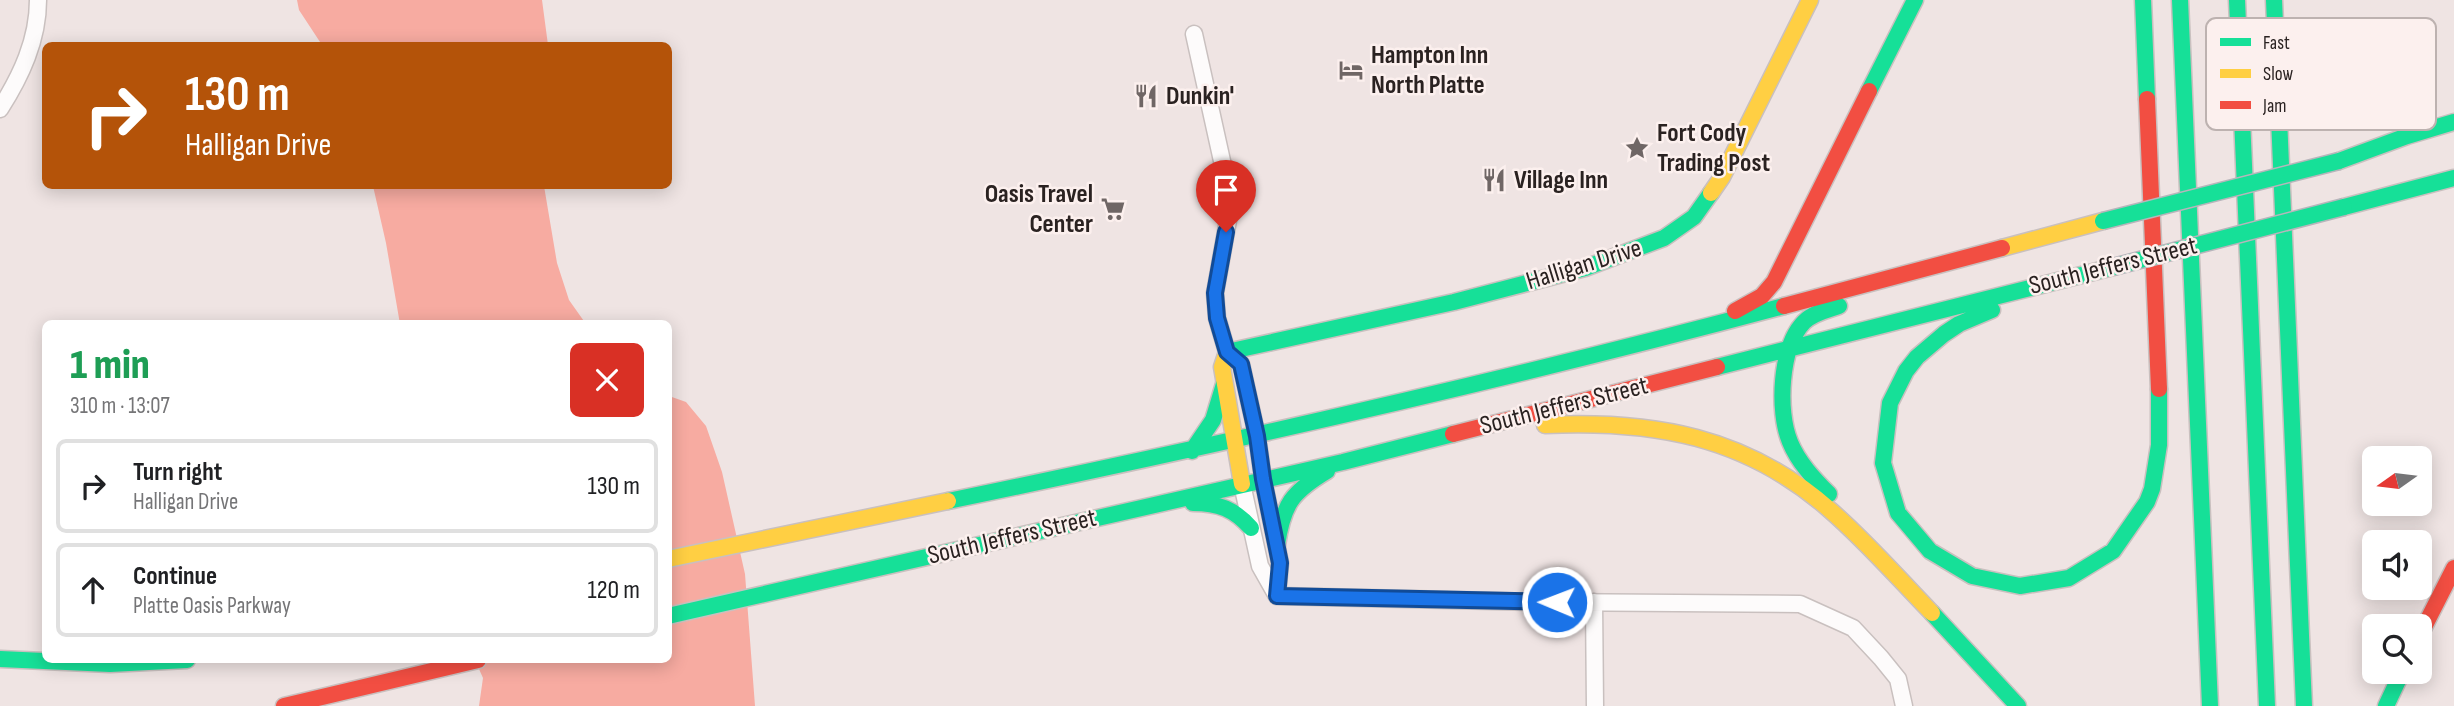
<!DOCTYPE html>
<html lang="en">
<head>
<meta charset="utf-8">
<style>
	:root { --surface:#fff; --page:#f2f2f2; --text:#202124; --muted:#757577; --line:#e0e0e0 }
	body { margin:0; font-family:"Sofia Sans Condensed",sans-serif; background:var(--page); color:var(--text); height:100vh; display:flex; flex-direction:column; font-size:26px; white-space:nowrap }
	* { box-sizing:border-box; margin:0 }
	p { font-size:23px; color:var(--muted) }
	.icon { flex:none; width:38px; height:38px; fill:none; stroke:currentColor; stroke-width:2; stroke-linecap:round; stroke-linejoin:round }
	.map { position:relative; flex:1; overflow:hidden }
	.side { position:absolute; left:42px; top:320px; width:630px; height:343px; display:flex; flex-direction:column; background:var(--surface); border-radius:10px; box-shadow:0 4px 18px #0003 }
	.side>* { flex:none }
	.top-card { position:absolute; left:42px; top:42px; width:630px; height:147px; border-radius:10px; box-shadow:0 4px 18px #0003; background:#b45309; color:#fff; overflow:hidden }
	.needle { width:46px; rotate:256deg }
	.fabs { position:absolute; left:2362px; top:446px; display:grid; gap:14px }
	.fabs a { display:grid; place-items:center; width:70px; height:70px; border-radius:10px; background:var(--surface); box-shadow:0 4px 18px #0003; font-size:35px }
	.pin { position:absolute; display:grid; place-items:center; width:60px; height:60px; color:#fff; margin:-72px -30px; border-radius:50% 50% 50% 0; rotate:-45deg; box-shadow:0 0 7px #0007 }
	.pin .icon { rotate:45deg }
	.me { position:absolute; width:77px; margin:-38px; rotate:271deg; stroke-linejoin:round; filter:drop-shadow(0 0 5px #0008) }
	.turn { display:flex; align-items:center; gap:24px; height:147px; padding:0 28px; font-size:32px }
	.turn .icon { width:91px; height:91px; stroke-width:2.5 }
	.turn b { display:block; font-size:49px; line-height:60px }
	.round { display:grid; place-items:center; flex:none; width:74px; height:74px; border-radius:10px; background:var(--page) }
	.head { display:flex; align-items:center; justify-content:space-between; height:119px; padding:0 28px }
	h1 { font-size:42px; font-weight:800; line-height:52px; color:#1e9e55 }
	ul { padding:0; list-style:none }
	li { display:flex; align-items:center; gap:21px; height:94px; margin:0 14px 10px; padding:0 14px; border:4px solid var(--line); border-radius:10px }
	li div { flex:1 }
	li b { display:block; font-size:26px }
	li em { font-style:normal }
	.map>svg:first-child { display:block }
	.water { fill:#f7aba1 }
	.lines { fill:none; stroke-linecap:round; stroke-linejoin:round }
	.street-casing { stroke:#c9c0bf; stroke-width:19 }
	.fast-casing { stroke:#c9c0bf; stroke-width:19 }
	.slow-casing { stroke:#c9c0bf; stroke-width:19 }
	.jam-casing { stroke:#c9c0bf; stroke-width:19 }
	.street { stroke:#fdfbfb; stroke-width:16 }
	.fast { stroke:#16e098; stroke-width:16 }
	.slow { stroke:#ffcf43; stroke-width:16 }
	.jam { stroke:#f24e42; stroke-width:16 }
	.fast-bridge-casing { stroke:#b7b5bb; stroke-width:19; stroke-linecap:butt }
	.fast-bridge { stroke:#16e098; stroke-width:16 }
	.route-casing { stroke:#114b97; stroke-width:18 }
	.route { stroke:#1a73e8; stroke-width:12 }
	.labels { text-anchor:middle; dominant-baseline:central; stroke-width:5; stroke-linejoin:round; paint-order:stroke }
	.poi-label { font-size:26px; font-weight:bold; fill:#2a2221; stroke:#fcf0ee; text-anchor:start }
	.street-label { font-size:26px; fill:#2a2221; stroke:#fcf0ee }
	.key { fill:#fcf0ee; stroke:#bdb2b0; stroke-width:2 }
	.key-label { font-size:19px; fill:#2a2221 }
</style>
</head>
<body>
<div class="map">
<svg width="2454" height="706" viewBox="0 0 2454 706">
	<rect width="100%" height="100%" fill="#efe4e3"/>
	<path class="water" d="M 297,0 L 542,0 L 548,45 L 322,45 L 299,10 Z
		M 373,186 L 544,186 L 557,263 L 569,300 L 586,324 L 400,324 L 386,243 Z
		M 669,396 L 686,402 L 706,426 L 722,472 L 745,574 L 755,706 L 479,706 L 483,678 L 475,660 L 668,660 Z"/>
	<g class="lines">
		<g class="street-casing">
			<path id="street" d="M 1194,34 L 1226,179 L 1229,215 L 1215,293 L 1217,318 L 1227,352
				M 0,109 C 21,76 38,40 38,0
				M 1263,479 L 1280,563 L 1277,596
				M 1242,484 L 1260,566 L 1277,596
				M 1277,596 L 1538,602 L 1800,604 L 1853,628 L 1881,658 L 1898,679 L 1904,706
				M 1594,602 L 1595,706"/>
		</g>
		<g class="fast-casing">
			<path id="fast" d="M 2143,0 L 2147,99
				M 2180,0 L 2210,706
				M 2237,0 L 2267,706
				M 2274,0 L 2304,706
				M 1869,91 L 1915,0
				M 2339,161 L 2407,136 L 2454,122
				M 2344,207 L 2454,178
				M 1992,310 L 1959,324 L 1944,334 L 1917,357 L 1906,371 L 1890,403 L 1883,463 L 1898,513 L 1930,551 L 1972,576 L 2020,586 L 2069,578 L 2113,551 L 2147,502 L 2152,489 L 2159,445 L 2159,389
				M 1227,352 L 1454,302 L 1585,268 L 1664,238 L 1694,217 L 1711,193
				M 1227,352 L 1241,364 L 1257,436 L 1263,479
				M 1717,367 L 2113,267
				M 1192,451 L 1213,420 L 1224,384
				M 1829,494 C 1814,479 1798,462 1790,442 C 1777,411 1780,347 1804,322 C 1813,313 1827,310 1839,306
				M 948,501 C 1228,443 1508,380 1784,306
				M 1193,503 C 1219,503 1234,509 1251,528
				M 1277,545 C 1283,504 1292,492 1327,471
				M 1932,613 L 2018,706
				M 668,616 L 1343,462 L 1453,434
				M 0,659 L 110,664 L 187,660
				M 2386,706 L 2402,672"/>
		</g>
		<g class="slow-casing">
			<path id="slow" d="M 1711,193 L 1722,177 L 1810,0
				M 2002,248 L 2103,221
				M 1227,352 L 1222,367 L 1242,484
				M 1545,425 C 1653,420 1746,436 1830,510 C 1866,541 1898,578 1932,613
				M 668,559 L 948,501"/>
		</g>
		<g class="jam-casing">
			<path id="jam" d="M 2147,99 L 2159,389
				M 1784,306 L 2002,248
				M 1735,311 L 1762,296 L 1774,282 L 1869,91
				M 1453,434 L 1717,367
				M 2420,635 L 2454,568
				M 284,706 L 478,660"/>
		</g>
		<use href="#street" class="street"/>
		<use href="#fast" class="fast"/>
		<use href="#slow" class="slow"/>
		<use href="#jam" class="jam"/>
		<g class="fast-bridge-casing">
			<path id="fast-bridge" d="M 2103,221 L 2339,161
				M 2113,267 L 2344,207"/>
		</g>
		<use href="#fast-bridge" class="fast-bridge"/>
	</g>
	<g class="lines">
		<g class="route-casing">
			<path id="route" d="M 1226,232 L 1215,293 L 1217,318 L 1227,352 L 1241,364 L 1257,436 L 1263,479 L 1280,563 L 1277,596 L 1557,602"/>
		</g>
		<use href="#route" class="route"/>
	</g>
	<defs>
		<g id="hotel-bare" transform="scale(1.89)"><path d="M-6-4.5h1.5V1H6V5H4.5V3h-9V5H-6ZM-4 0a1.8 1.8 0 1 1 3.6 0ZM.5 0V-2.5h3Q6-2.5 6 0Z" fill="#6f6665" stroke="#fcf0ee" stroke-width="2.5" paint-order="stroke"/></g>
		<g id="restaurant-bare" transform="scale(1.89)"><path d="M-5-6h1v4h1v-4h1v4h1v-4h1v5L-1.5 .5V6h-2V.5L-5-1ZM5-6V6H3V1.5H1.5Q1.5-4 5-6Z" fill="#6f6665" stroke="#fcf0ee" stroke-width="2.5" paint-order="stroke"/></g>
		<g id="sight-bare" transform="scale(1.89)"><path d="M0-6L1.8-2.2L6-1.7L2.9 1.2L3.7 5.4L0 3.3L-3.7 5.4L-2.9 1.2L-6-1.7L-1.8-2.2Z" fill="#6f6665" stroke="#fcf0ee" stroke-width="2.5" paint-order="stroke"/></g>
		<g id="supermarket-bare" transform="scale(1.89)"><path d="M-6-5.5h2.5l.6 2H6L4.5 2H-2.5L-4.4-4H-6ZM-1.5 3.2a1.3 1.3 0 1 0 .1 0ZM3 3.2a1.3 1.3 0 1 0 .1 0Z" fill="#6f6665" stroke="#fcf0ee" stroke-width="2.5" paint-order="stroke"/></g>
	</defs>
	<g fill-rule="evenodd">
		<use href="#hotel-bare" x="1351" y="70"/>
		<use href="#restaurant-bare" x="1146" y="96"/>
		<use href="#sight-bare" x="1637" y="148"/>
		<use href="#restaurant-bare" x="1494" y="180"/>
		<use href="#supermarket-bare" x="1113" y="209"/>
	</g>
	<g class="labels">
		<g class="poi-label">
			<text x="1371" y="55">Hampton Inn<tspan x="1371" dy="30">North Platte</tspan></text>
			<text x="1166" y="96">Dunkin'</text>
			<text x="1657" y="133">Fort Cody<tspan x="1657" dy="30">Trading Post</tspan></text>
			<text x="1514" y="180">Village Inn</text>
			<text x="1093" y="194" text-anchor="end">Oasis Travel<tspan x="1093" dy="30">Center</tspan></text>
		</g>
		<g class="street-label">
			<text transform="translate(1584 265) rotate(-17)">Halligan Drive</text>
			<text transform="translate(2113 266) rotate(-14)">South Jeffers Street</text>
			<text transform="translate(1564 406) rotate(-14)">South Jeffers Street</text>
			<text transform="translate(1012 537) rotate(-13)">South Jeffers Street</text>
		</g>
	</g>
	<rect x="2206" y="18" width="230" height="112" rx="10" class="key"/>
	<rect x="2220" y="38" width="31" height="8" fill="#16e098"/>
	<rect x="2220" y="69" width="31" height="9" fill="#ffcf43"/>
	<rect x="2220" y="101" width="31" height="8" fill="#f24e42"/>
	<g class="key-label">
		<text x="2263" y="49">Fast</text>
		<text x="2263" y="80">Slow</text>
		<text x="2263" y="112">Jam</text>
	</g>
</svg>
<div class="fabs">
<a><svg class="needle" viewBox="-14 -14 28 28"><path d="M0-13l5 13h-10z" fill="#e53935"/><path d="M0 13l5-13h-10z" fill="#757577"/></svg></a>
<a><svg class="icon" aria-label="sound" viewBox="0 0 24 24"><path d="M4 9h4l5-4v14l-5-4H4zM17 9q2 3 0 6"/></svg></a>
<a><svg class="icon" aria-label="search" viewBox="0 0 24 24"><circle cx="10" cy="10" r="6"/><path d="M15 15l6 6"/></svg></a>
</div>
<div class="pin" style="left:1226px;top:232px;background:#d93025"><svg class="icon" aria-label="arrive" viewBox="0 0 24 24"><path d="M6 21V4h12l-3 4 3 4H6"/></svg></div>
<svg class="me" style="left:1557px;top:602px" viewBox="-20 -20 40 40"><circle r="17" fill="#1a73e8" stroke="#fff" stroke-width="3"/><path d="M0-11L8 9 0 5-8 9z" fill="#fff"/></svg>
<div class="top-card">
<div class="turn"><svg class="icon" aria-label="right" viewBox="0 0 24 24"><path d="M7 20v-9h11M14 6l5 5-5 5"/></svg><div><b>130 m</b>Halligan Drive</div></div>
</div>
<section class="side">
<div class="head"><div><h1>1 min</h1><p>310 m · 13:07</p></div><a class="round" style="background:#d93025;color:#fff"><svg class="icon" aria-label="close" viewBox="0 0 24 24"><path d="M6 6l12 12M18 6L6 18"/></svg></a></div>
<ul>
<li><svg class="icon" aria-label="right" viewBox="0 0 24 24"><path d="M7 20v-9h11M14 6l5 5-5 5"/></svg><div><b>Turn right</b><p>Halligan Drive</p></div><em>130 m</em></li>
<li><svg class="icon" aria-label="ahead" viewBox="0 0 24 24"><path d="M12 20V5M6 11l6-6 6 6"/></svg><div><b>Continue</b><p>Platte Oasis Parkway</p></div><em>120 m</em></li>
</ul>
</section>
</div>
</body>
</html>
